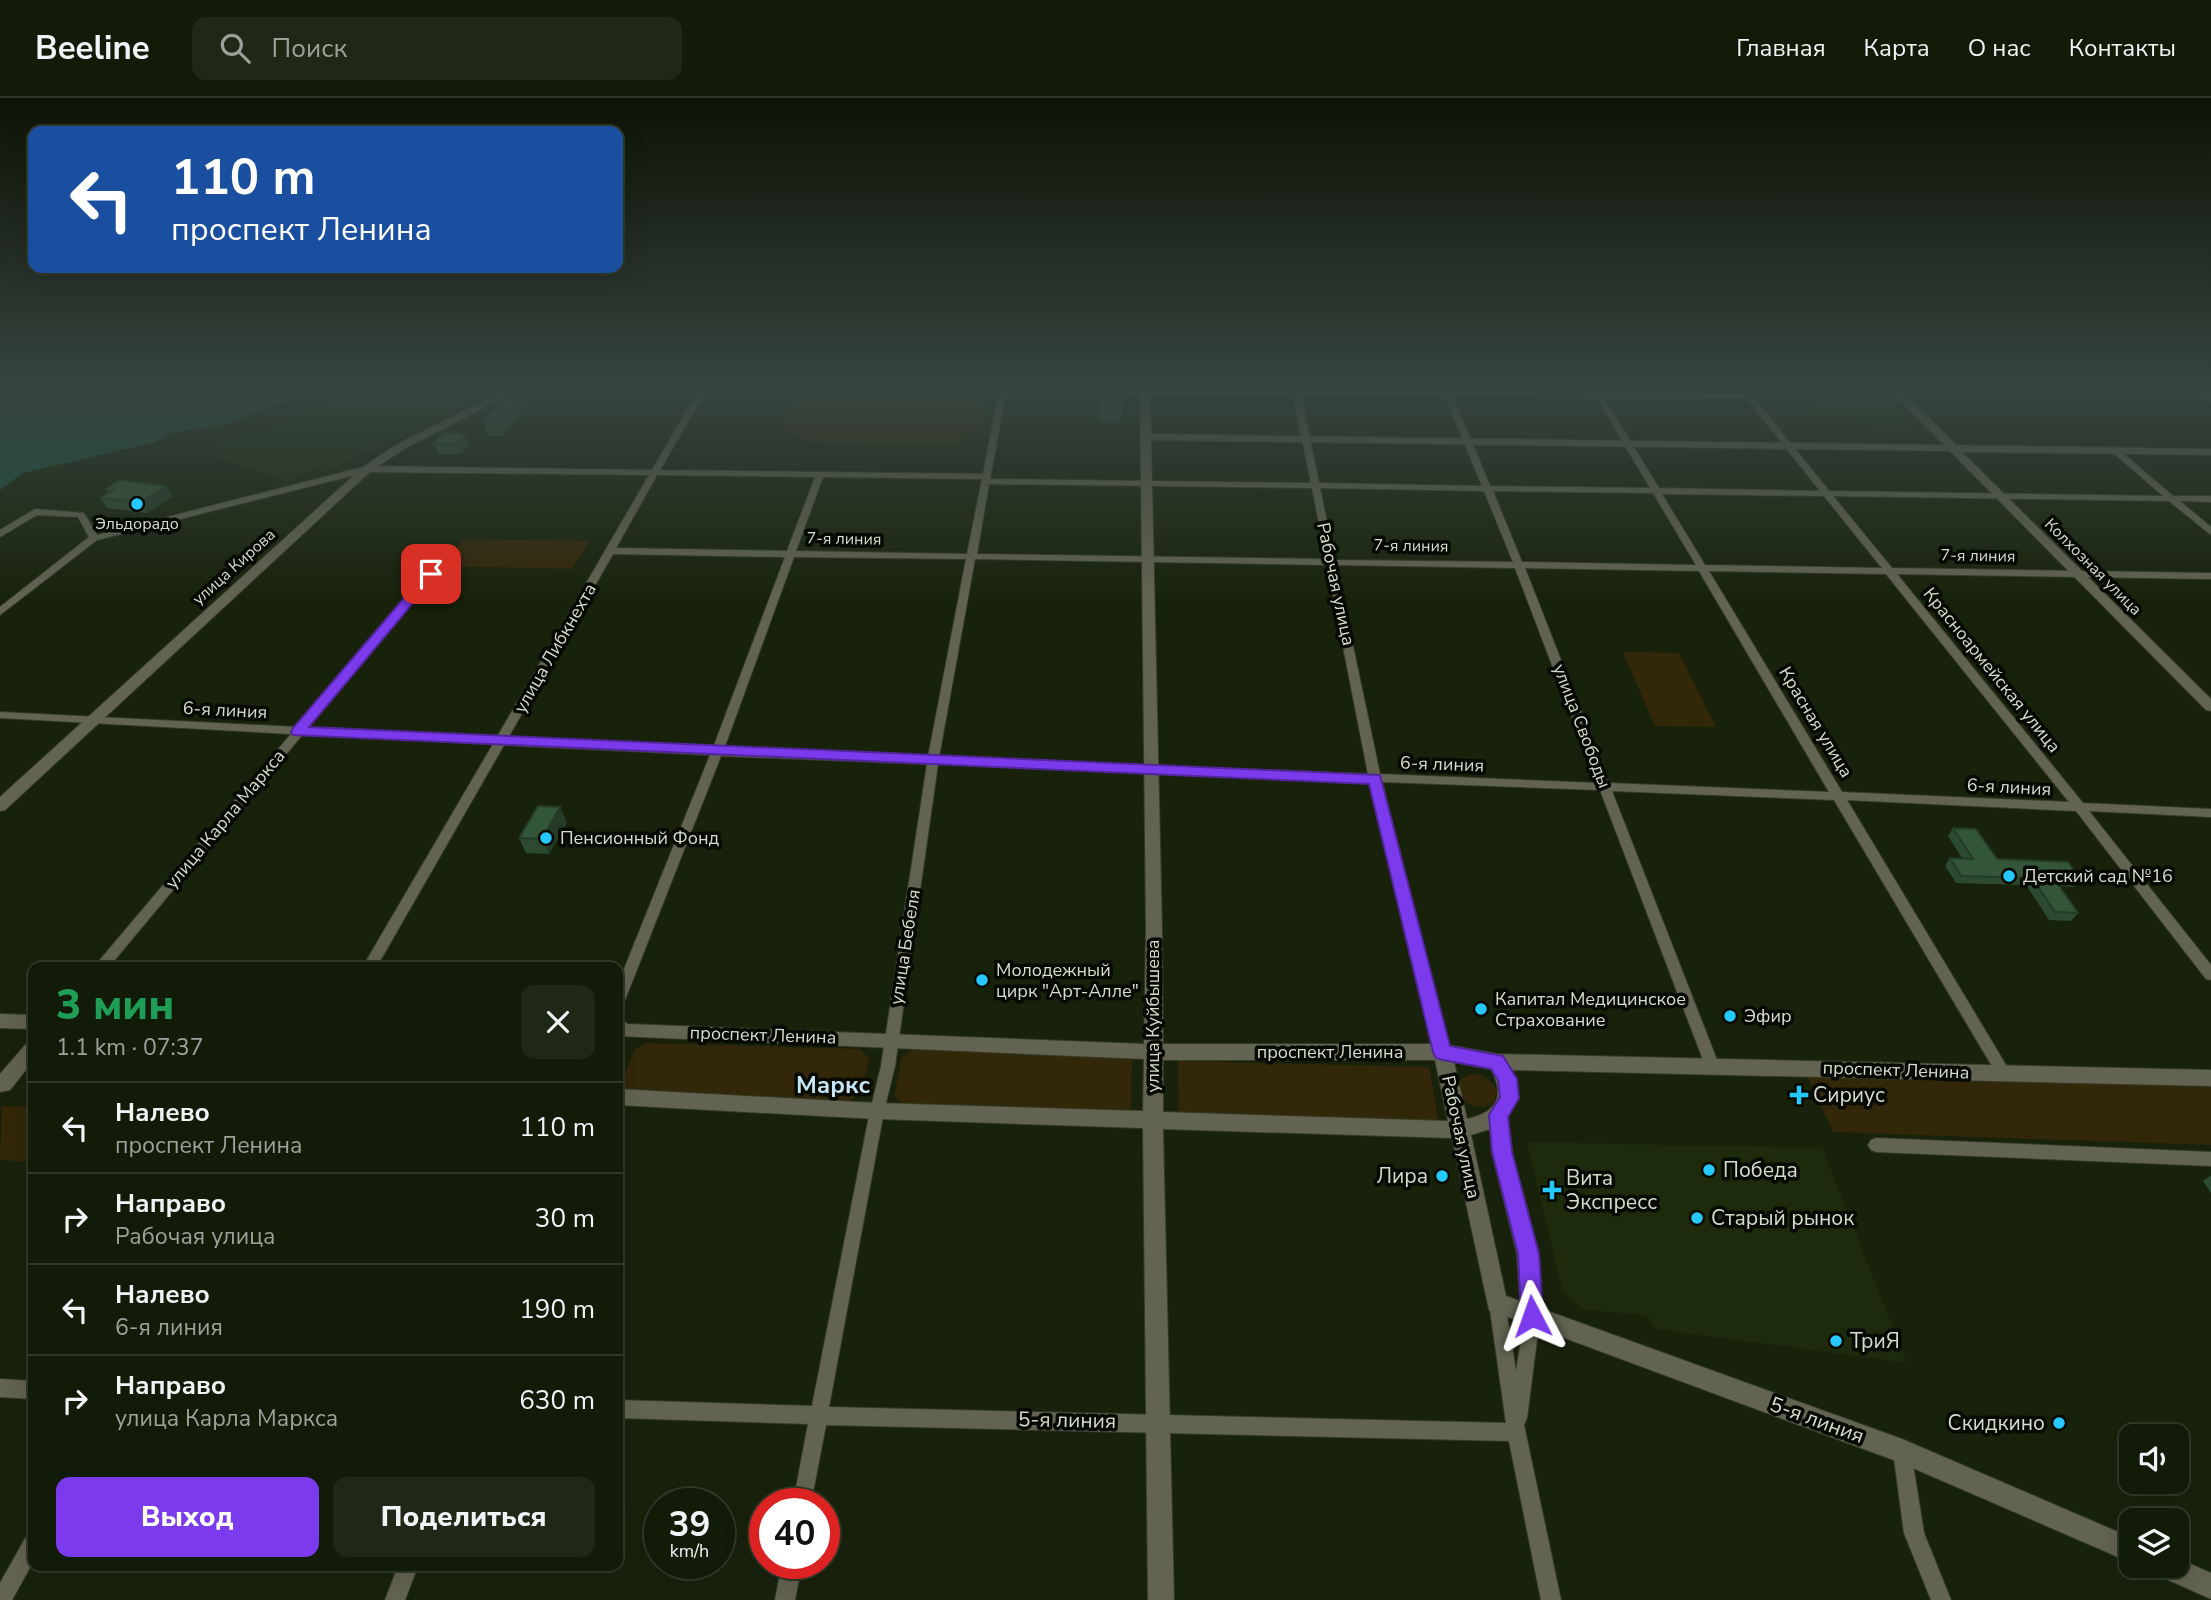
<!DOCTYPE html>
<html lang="ru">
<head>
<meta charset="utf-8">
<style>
	:root { --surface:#121a08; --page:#1f2716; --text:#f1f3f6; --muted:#9ca19c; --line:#313829; --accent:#7c3aed }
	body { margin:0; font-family:"Nunito Sans",sans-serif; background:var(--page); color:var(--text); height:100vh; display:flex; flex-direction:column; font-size:26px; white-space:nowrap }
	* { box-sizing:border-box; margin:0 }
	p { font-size:23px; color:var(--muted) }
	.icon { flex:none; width:38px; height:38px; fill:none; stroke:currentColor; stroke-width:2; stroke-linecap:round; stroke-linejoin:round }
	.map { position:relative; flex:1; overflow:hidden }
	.details { position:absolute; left:28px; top:864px; width:595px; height:609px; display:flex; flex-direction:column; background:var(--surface); border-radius:14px; box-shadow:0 7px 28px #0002,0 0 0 2px var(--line) }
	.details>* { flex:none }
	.banner { position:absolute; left:28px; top:28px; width:595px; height:147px; border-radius:14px; box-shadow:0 7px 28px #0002,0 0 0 2px var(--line); background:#1a4fa0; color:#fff; overflow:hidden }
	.fabs { position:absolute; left:2119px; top:1326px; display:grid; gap:14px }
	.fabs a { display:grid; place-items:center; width:70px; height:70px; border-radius:14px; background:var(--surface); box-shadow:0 7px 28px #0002,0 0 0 2px var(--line); font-size:35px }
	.speed { position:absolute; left:644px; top:1390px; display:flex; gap:14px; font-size:35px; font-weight:700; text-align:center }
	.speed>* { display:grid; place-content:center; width:91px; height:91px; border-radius:50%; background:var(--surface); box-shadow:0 7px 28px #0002,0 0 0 2px var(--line); line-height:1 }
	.speed small { font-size:18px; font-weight:400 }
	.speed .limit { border:10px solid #d22; background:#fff; color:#111 }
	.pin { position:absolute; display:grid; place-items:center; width:60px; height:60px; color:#fff; margin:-30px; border-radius:14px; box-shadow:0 4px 10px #0006 }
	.me { position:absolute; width:77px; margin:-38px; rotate:356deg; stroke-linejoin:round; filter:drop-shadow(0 0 5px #0008) }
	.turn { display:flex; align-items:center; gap:24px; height:147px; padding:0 28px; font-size:32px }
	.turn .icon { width:91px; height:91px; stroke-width:2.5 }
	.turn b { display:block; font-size:49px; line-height:60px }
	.round { display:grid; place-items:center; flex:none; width:74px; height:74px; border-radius:14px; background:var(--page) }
	.summary { display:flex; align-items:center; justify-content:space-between; height:119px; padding:0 28px }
	h1 { font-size:42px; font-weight:800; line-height:52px; color:#1e9e55 }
	.button { display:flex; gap:14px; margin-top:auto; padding:14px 28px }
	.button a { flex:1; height:80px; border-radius:14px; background:var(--accent); color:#fff; font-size:28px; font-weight:800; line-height:80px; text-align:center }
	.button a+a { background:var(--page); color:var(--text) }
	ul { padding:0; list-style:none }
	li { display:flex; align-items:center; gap:21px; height:91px; padding:0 28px; border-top:2px solid var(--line) }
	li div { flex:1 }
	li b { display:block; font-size:26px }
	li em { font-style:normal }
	header { display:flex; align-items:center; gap:42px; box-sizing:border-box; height:98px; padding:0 35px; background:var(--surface); border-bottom:2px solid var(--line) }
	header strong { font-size:33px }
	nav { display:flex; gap:38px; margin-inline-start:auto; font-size:24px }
	.search { width:490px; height:63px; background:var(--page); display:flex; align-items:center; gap:18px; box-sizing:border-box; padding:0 24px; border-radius:14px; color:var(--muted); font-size:26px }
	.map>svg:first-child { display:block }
	.built { fill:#1e2a0c }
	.green { fill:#322709 }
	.water { fill:#1b503e }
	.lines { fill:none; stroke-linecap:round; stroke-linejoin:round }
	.minor-casing { stroke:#333c26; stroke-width:2 }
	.tertiary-casing { stroke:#333c26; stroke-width:2 }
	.minor { fill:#636351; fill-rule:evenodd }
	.tertiary { fill:#636351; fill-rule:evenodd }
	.wall { fill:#2c4a30 }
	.shaded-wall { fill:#243c27 }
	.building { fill:#335638; stroke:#243c27; stroke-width:2 }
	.route { fill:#7c3aed; stroke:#51269a; stroke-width:2 }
	.poi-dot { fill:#25c9fe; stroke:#060a03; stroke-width:2.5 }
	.labels { text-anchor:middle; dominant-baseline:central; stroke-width:7; stroke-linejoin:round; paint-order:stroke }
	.far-poi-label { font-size:16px; fill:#d6ddcf; stroke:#060a03 }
	.far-street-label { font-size:16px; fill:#d6ddcf; stroke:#060a03 }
	.street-label { font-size:18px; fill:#d6ddcf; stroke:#060a03 }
	.poi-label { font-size:18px; fill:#d6ddcf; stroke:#060a03; text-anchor:start }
	.near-poi-label { font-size:21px; fill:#d6ddcf; stroke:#060a03; text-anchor:start }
	.near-street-label { font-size:21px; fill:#d6ddcf; stroke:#060a03 }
	.district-label { font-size:24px; font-weight:bold; fill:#c5e6f5; stroke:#060a03 }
</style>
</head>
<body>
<header>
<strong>Beeline</strong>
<div class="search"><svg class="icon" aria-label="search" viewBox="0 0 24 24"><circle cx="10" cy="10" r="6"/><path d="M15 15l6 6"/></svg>Поиск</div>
<nav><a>Главная</a><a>Карта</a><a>О нас</a><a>Контакты</a></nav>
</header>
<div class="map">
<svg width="2211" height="1502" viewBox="0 0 2211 1502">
	<rect width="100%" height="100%" fill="#18220b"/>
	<path class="built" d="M 368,291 L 503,291 L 335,369 L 326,366 L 286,384 L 202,353 L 251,332 L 261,335 Z
		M 1799,291 L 1880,291 L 1916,329 L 1869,329 L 1861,321 L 1823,321 Z
		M 1527,1044 L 1822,1050 L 1907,1265 L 1655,1231 L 1648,1218 L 1582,1211 L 1562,1191 Z"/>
	<path class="green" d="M 842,296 L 954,298 L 983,308 L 988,320 L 979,332 L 962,340 L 961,345 L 804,344 L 804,341 L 783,331 L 782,319 C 795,300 821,297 842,296 Z
		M 464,441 L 590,443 L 572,471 L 442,468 Z
		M 1623,554 L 1679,555 L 1716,629 L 1655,628 Z
		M 647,945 L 860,951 L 869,960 L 862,994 L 850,1002 L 627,995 L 621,986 L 634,952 Z
		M 913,951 L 1132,957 L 1131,1012 L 903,1005 L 894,998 L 902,959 Z
		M 1178,963 L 1429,969 L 1439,1025 L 1179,1018 Z
		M 1806,975 L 2211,988 L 2211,1047 L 1833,1034 Z
		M 1469,976 C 1482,975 1492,981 1497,993 L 1494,1005 C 1482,1012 1471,1009 1462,1000 L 1458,984 Z
		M 2,1008 L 33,1009 L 33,1064 L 0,1062 Z"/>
	<path class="water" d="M 0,291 L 158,291 L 149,297 L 170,298 L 226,291 L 318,291 L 227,326 L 172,335 L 156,344 L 23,375 L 0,392 Z"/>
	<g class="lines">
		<g class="minor-casing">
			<path id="minor" d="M 699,291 L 707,291 L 660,372 L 983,376 L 999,294 L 950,293 L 946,291 L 1300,291 L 1443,294 L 1442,291 L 1450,291 L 1451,294 L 1594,295 L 1594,292 L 1597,292 L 1602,295 L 1743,297 L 1741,294 L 1745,292 L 1748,292 L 1829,393 L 2163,398 L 2110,352 L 2117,350 L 2173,398 L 2211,398 L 2211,404 L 2180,403 L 2211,429 L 2211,437 L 2169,403 L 1833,398 L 1892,470 L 2211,475 L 2211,481 L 1897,476 L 2083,705 L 2211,711 L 2211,719 L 2089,713 L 2211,867 L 2211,882 L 2206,881 L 2076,713 L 1847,702 L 2009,972 L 2011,976 L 2009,980 L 2004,982 L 1999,980 L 1834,702 L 1612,693 L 1719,967 L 1717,971 L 1712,973 L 1707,971 L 1705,967 L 1600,692 L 1382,684 L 1450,954 L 1448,958 L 1443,960 L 1438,958 L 1436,954 L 1370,683 L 938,666 L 895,968 L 884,1013 L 829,1309 L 1506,1325 L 1489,1205 L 1491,1199 L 1497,1197 L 1503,1199 L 1505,1205 L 1516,1273 L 1526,1212 L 1532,1210 L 1538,1212 L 1540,1218 L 1527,1320 L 1524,1327 L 1561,1502 L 1541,1502 L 1509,1343 L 826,1327 L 811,1405 L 793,1405 L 808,1326 L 618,1320 L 618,1302 L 812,1308 L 870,1013 L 881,968 L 927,666 L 721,658 L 625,902 L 623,906 L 618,907 L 618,886 L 710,657 L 504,647 L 376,870 L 362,870 L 493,646 L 303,636 L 108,870 L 93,870 L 291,636 L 0,620 L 0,614 L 297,629 L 428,474 L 431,473 L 436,476 L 434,478 L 308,629 L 497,639 L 649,377 L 367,374 L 97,442 L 0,517 L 0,509 L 89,439 L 78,419 L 37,417 L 0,439 L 0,432 L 35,411 L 84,415 L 97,437 L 367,368 L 652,372 ZM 1006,294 L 1293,297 L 1311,385 L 990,381 ZM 1301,297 L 1445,298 L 1482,388 L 1319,385 ZM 1453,298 L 1597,300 L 1650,390 L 1490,388 ZM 1604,300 L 1747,301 L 1820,393 L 1659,390 ZM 657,377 L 815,379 L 787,453 L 616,450 ZM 823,379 L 982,381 L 967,456 L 796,453 ZM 989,386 L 1312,390 L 1326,461 L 977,456 ZM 1320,390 L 1484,393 L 1513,464 L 1335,462 ZM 1493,393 L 1653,395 L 1696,467 L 1522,464 ZM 1662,396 L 1824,398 L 1882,470 L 1705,467 ZM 613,456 L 785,459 L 713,650 L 508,640 ZM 794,459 L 966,461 L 928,659 L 724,651 ZM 975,461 L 1327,467 L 1368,676 L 939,659 ZM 1336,467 L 1515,470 L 1597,685 L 1380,676 ZM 1525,470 L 1699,473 L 1829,694 L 1609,685 ZM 1709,473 L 1886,476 L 2069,704 L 1842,694 Z
				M 2192,291 L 2201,291 L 2211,298 L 2211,304 Z
				M 1876,1040 L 2211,1054 L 2211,1068 L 1876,1054 L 1871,1052 L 1868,1047 L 1871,1042 Z
				M 0,1281 L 33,1283 L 33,1301 L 0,1299 Z
				M 1902,1344 L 1908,1347 L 1911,1353 L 1924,1435 L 1951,1502 L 1931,1502 L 1904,1435 L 1893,1353 L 1896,1347 Z
				M 33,1436 L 33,1464 L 12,1502 L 0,1502 L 0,1485 L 26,1439 Z
				M 782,1465 L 802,1465 L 795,1502 L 775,1502 Z
				M 398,1468 L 418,1468 L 405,1502 L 385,1502 Z"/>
		</g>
		<g class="tertiary-casing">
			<path id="tertiary" d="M 508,291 L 521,291 L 404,351 L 371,373 L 5,712 L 0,713 L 0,699 L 363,369 L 396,347 Z
				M 1140,291 L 1150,291 L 1151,336 L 1944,347 L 1889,291 L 1900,291 L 1956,347 L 2211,351 L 2211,357 L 1962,354 L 2211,601 L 2211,613 L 2206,612 L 1950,353 L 1151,342 L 1162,832 L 1163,946 L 1443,946 L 1497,956 L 2211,972 L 2211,988 L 1511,972 L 1517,991 L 1517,1002 L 1508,1019 L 1512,1054 L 1539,1156 L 1542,1211 L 1902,1341 L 2132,1440 L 2132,1465 L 1899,1364 L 1489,1212 L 1452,1040 L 1163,1031 L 1174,1502 L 1148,1502 L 1143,1030 L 877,1021 L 618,1007 L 618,991 L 877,1005 L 1143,1013 L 1144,961 L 618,938 L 618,920 L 628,926 L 1144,946 L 1146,832 ZM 1163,962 L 1435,962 L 1448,1023 L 1163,1014 ZM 1454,964 L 1491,971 C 1505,998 1498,1014 1467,1021 ZM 1490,1031 L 1492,1054 L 1517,1156 L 1520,1203 L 1506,1198 L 1471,1037 Z
				M 0,916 L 33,917 L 33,931 L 0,930 Z
				M 33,943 L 33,963 L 10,992 L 0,994 L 0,976 L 27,945 Z
				M 2177,1460 L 2211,1475 L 2211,1501 L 2157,1477 L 2154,1468 L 2177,1468 Z"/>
		</g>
		<use href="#minor" class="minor"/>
		<use href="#tertiary" class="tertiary"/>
	</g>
	<path class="wall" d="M 511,291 L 534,291 L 536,297 L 503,338 L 488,338 L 483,324 Z
		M 1123,301 L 1121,325 L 1099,324 L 1099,311 Z
		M 466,336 L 470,346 L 461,356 L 438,356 L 434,346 Z
		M 106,391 L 173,398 L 147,415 L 107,410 L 100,400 L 108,395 Z
		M 567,724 L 549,756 L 526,755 L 519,740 Z
		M 1953,730 L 1997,761 L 2081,781 L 2074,789 L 2059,788 L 2078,815 L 2071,823 L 2049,822 L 2026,787 L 1956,785 L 1945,768 L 1950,760 L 1962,760 L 1948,738 Z
		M 2211,1077 L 2211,1095 L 2203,1083 Z"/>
	<path class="shaded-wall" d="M 525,291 L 534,291 L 536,297 L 503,338 L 498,324 Z
		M 466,336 L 470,346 L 461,356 L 457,346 Z
		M 166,388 L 173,398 L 147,415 L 141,404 Z
		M 560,709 L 567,724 L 549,756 L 542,741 Z"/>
	<path class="building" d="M 511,291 L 525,291 L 498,324 L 483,324 Z
		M 1100,301 L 1123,301 L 1122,312 L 1099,311 Z
		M 443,335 L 466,336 L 457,346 L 434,346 Z
		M 119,382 L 166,388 L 141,404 L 100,400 L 113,392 L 106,391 Z
		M 538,708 L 560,709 L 542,741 L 519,740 Z
		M 1953,730 L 1976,731 L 1997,761 L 2068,764 L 2081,781 L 2054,780 L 2078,815 L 2055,814 L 2032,780 L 1961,778 L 1950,760 L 1973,761 Z"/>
	<linearGradient id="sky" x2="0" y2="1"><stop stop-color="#0d1306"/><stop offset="0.58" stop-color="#37443f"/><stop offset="1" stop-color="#37443f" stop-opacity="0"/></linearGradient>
	<rect width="2211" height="502" fill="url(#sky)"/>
	<path class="route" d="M 431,472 L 437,476 L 435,479 L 309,629 L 1380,677 L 1450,948 L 1503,958 L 1517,981 L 1519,1000 L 1508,1019 L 1512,1054 L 1539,1156 L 1543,1218 L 1540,1226 L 1532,1229 L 1524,1226 L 1521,1218 L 1518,1156 L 1492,1054 L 1489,1017 L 1500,999 L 1498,982 L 1491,971 L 1443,962 L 1436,960 L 1433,954 L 1369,686 L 293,637 L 291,634 L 293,630 L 427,473 Z"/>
	<g class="poi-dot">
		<circle cx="137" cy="406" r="7"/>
		<circle cx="546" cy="740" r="7"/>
		<circle cx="2009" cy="778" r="7"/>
		<circle cx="982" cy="882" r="7"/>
		<circle cx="1481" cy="911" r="7"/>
		<circle cx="1730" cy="918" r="7"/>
		<path d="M1795.5 986.5h7v7h7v7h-7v7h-7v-7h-7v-7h7z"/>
		<circle cx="1709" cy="1072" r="7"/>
		<circle cx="1442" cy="1078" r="7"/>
		<path d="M1548.5 1081.5h7v7h7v7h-7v7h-7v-7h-7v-7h7z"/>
		<circle cx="1697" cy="1120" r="7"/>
		<circle cx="1836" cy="1243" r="7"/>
		<circle cx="2059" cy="1325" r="7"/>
	</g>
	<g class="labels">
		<g class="far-poi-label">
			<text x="137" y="426">Эльдорадо</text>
		</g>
		<g class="far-street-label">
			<text transform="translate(844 441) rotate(1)">7-я линия</text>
			<text transform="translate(1411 448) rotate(1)">7-я линия</text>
			<text transform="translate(1978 458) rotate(1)">7-я линия</text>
			<text transform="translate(234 469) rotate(-42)">улица Кирова</text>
			<text transform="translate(2093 469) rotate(45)">Колхозная улица</text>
		</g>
		<g class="street-label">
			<text transform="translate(1336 486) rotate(78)">Рабочая улица</text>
			<text transform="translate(555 550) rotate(-60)">улица Либкнехта</text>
			<text transform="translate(1992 572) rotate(51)">Красноармейская улица</text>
			<text transform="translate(225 612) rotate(3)">6-я линия</text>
			<text transform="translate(1816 624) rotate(59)">Красная улица</text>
			<text transform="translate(1582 628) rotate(69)">улица Свободы</text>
			<text transform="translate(1442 666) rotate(2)">6-я линия</text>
			<text transform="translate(2009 689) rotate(3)">6-я линия</text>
			<text transform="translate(225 721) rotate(-50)">улица Карла Маркса</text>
			<text transform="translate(905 849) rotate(-81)">улица Бебеля</text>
			<text transform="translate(1153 918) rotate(-90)">улица Куйбышева</text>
			<text transform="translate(763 937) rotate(2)">проспект Ленина</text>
			<text x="1330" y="954">проспект Ленина</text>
			<text transform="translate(1896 972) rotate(2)">проспект Ленина</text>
			<text transform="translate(1461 1039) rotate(78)">Рабочая улица</text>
		</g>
		<g class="poi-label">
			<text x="560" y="740">Пенсионный Фонд</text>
			<text x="2023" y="778">Детский сад №16</text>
			<text x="996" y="872">Молодежный<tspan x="996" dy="21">цирк "Арт-Алле"</tspan></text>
			<text x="1495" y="901">Капитал Медицинское<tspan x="1495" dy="21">Страхование</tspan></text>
			<text x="1744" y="918">Эфир</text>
		</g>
		<g class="near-poi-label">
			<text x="1813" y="997">Сириус</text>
			<text x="1723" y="1072">Победа</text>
			<text x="1428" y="1078" text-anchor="end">Лира</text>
			<text x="1566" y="1080">Вита<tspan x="1566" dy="24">Экспресс</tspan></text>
			<text x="1711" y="1120">Старый рынок</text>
			<text x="1850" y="1243">ТриЯ</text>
			<text x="2045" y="1325" text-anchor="end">Скидкино</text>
		</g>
		<g class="near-street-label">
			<text transform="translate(1067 1322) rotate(1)">5-я линия</text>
			<text transform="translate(1817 1322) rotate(20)">5-я линия</text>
		</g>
		<g class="district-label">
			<text x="833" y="987">Маркс</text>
		</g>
	</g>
</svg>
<div class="fabs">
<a><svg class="icon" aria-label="sound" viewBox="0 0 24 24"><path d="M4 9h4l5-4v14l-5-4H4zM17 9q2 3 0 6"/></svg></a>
<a><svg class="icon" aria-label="layers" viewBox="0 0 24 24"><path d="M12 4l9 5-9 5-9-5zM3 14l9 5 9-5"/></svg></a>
</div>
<div class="speed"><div>39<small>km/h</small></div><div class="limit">40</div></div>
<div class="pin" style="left:431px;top:476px;background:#d93025"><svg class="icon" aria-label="arrive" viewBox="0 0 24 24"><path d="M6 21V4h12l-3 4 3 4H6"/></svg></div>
<svg class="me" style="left:1532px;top:1218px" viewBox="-20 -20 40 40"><path d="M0-17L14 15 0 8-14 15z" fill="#7c3aed" stroke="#fff" stroke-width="4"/></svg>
<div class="banner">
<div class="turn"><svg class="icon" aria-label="left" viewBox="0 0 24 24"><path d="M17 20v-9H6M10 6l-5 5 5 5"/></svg><div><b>110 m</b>проспект Ленина</div></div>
</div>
<section class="details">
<div class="summary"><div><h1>3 мин</h1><p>1.1 km · 07:37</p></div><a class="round"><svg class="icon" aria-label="close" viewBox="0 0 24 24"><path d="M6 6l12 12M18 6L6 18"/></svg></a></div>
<ul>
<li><svg class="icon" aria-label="left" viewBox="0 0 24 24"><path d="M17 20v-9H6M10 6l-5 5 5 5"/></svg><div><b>Налево</b><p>проспект Ленина</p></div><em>110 m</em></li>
<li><svg class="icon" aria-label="right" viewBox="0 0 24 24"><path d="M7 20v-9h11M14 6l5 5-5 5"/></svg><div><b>Направо</b><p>Рабочая улица</p></div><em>30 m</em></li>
<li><svg class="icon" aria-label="left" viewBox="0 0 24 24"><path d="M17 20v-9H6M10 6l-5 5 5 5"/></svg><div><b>Налево</b><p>6-я линия</p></div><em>190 m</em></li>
<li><svg class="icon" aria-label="right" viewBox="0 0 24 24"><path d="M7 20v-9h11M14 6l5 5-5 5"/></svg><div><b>Направо</b><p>улица Карла Маркса</p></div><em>630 m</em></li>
</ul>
<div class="button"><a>Выход</a><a>Поделиться</a></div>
</section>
</div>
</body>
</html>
